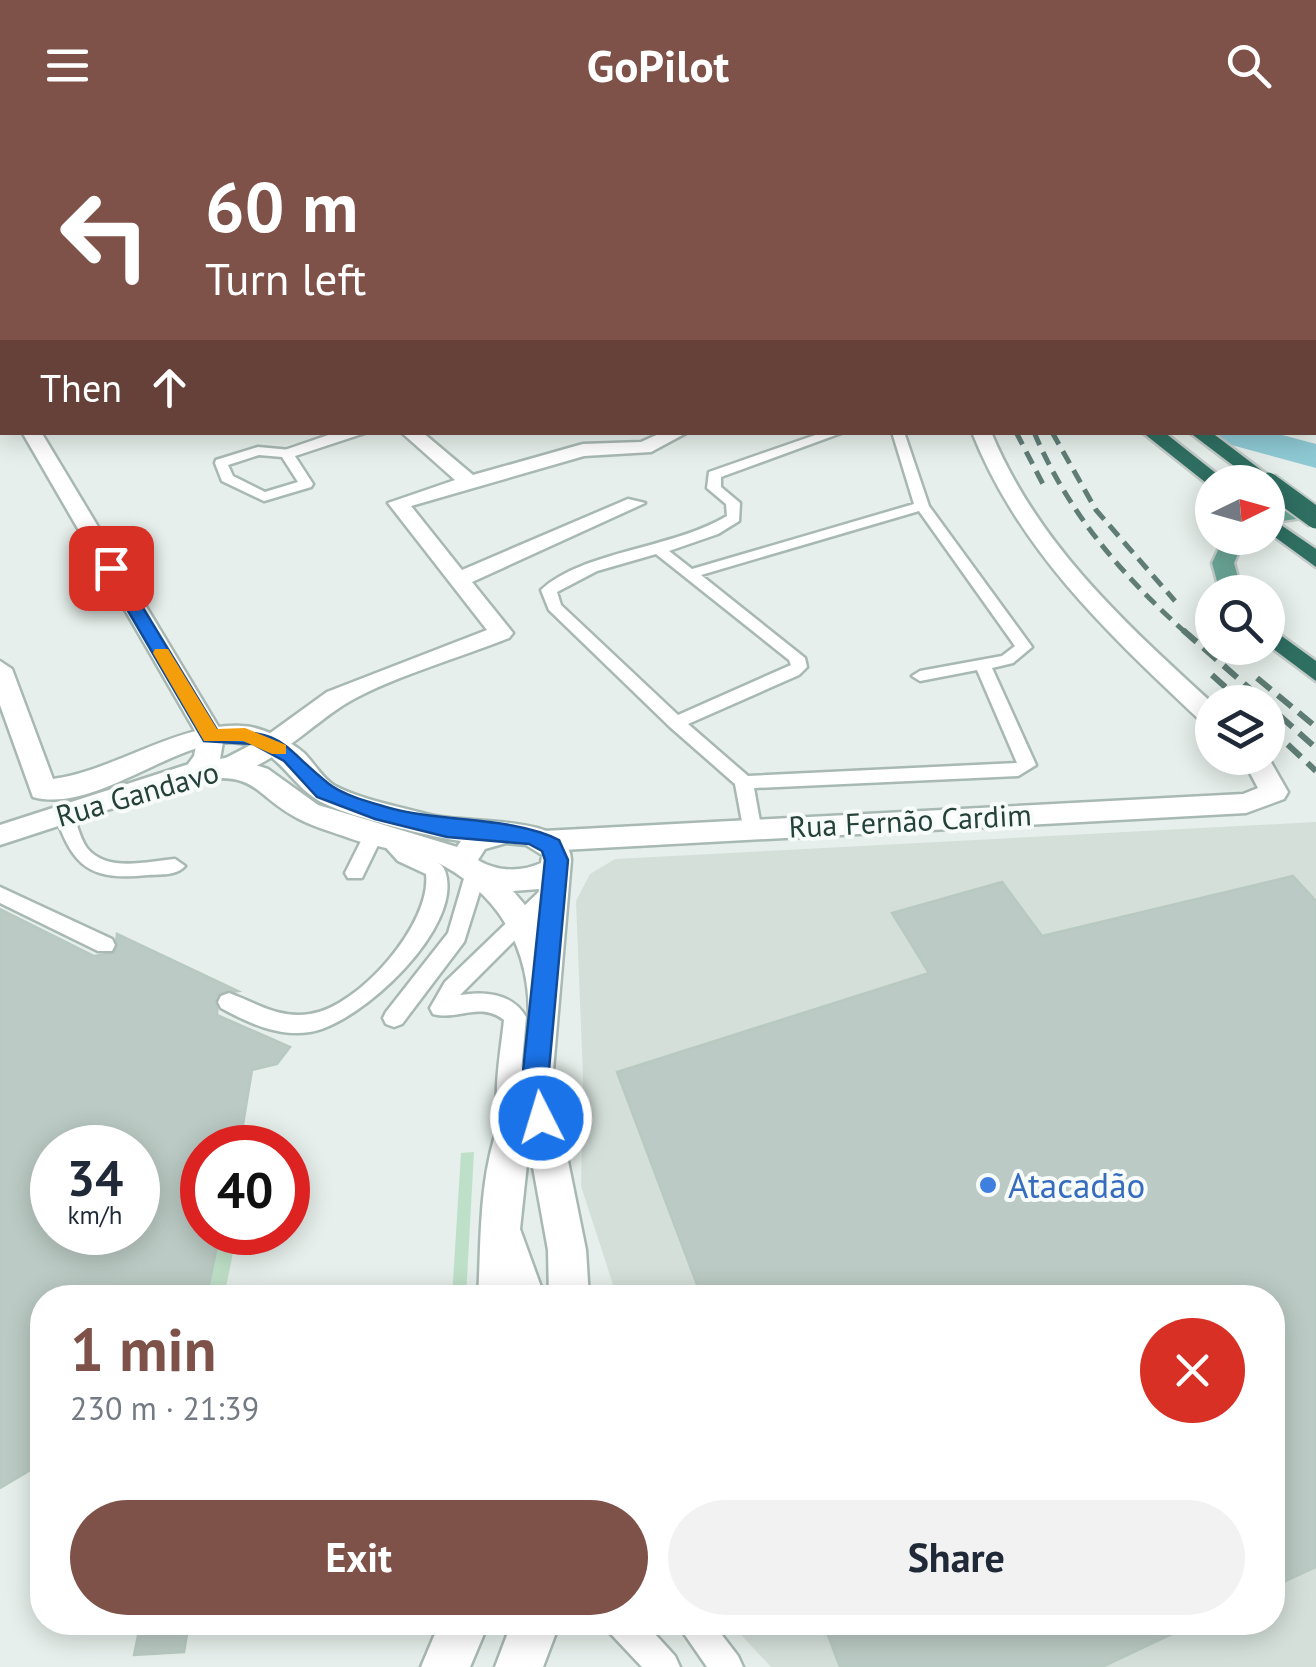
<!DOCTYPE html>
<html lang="en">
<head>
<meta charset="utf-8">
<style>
	:root { --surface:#fff; --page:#f2f2f3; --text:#1f2937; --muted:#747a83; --accent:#7f5249 }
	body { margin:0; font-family:"PT Sans",sans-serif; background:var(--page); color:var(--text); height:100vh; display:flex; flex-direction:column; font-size:38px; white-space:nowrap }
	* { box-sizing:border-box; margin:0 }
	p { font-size:32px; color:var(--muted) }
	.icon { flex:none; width:55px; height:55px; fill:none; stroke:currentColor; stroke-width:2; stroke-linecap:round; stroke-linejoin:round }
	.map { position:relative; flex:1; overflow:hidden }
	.drawer { position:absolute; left:30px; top:1155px; width:1255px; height:350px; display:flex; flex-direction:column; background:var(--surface); border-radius:40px; box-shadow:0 5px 25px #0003 }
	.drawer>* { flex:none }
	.top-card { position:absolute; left:0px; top:0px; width:1318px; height:305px; box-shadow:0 5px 25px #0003; background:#7f5249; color:#fff; overflow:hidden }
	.needle { width:65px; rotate:85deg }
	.buttons { position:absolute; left:1195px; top:335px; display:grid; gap:20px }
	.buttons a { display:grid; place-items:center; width:90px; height:90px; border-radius:50%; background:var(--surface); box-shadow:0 5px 25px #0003; font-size:50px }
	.speed { position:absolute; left:30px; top:995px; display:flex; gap:20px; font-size:50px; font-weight:700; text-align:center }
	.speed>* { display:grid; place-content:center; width:130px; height:130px; border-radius:50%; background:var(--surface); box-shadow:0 5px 25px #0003; line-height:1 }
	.speed small { font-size:25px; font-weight:400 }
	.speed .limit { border:15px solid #d22; background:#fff; color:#111 }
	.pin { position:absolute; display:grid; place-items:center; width:85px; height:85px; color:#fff; margin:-42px; border-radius:20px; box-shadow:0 5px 15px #0006 }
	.me { position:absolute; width:110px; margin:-55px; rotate:355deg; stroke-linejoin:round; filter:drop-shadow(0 0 8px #0008) }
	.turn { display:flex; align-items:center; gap:35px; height:210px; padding:0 40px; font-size:45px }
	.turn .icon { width:130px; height:130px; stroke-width:2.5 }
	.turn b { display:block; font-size:70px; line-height:85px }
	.then { display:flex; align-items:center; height:95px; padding:0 40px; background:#0003; gap:20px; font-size:38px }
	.round { display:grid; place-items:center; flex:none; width:105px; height:105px; border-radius:52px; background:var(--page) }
	.head { display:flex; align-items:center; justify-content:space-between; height:170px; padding:0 40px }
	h1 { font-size:60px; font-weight:700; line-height:75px; color:var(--accent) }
	.primary-button { display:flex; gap:20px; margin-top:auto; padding:20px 40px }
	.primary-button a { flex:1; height:115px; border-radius:60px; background:var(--accent); color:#fff; font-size:40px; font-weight:700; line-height:115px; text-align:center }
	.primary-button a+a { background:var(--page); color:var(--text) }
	header { display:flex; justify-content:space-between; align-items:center; height:130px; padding:0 40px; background:var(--accent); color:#fff; font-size:45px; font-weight:700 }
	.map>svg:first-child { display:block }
	.built { fill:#d4dfda }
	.green { fill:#bfe0c8 }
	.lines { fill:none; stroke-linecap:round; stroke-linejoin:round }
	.river { fill:#8ec9d4; fill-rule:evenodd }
	.building { fill:#bbcac4; stroke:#b8c9c2; stroke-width:2.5; fill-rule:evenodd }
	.service-casing { stroke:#a8b8b2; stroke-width:5 }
	.minor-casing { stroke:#a8b8b2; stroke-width:5 }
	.tertiary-casing { stroke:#a8b8b2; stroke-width:5 }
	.primary-casing { stroke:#c2cac8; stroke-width:5 }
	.motorway-casing { stroke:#c2cac8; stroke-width:5 }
	.service { fill:#fff; fill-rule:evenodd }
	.minor { fill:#fff; fill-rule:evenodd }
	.tertiary { fill:#fff; fill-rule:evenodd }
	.primary { fill:#6aa596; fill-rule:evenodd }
	.motorway { fill:#2f6f62; fill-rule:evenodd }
	.rail-far2 { stroke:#5f7d75; stroke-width:4; stroke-dasharray:9 4; stroke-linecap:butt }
	.rail-far1 { stroke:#5f7d75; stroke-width:5; stroke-dasharray:14 8; stroke-linecap:butt }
	.rail { stroke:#5f7d75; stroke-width:6; stroke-dasharray:18 9; stroke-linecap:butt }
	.primary-bridge-casing { stroke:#c2cac8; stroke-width:15; stroke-linecap:butt }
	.motorway-bridge-casing { stroke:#c2cac8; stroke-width:25; stroke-linecap:butt }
	.primary-bridge { stroke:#6aa596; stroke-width:12 }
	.motorway-bridge { stroke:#2f6f62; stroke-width:21 }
	.route { fill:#1a73e8; stroke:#114b97; stroke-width:2.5 }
	.slow { fill:#f59e0b }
	.shop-dot { fill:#3f7fe0; stroke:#f7fbf9; stroke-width:4 }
	.labels { text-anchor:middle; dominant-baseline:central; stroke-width:8; stroke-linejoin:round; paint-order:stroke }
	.street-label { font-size:30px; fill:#24423a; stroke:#f7fbf9 }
	.near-shop-label { font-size:35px; fill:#366cbe; stroke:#f7fbf9; text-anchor:start }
</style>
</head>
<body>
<header><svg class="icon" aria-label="menu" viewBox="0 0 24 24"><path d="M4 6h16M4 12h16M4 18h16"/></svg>GoPilot<svg class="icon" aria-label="search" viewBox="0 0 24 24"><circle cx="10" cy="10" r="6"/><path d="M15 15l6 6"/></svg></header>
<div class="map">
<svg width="1316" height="1537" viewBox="0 0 1316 1537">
	<rect width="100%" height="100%" fill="#e6efeb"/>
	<path class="built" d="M 1316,692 L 1316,1537 L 771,1537 L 730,1493 L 1272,1492 L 1272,1168 L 617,1167 L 581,1056 L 583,947 L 576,771 L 590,744 L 615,729 Z"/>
	<path class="green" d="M 474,1022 L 466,1167 L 452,1167 L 461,1023 Z
		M 220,1103 L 237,1103 L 224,1167 L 206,1168 Z"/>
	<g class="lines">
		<path class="river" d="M 1316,75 L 1316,92 L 1315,92 L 1315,75 Z
			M 1315,119 L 1316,120 L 1316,138 L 1315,137 Z
			M 0,155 L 2,155 L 2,173 L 0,173 Z
			M 1208,302 L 1271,302 L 1316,314 L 1316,338 L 1213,310 Z"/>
	</g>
	<path class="building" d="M 1293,746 L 1316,771 L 1316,1437 L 1272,1457 L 1272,1168 L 702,1168 L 617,942 L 929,843 L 892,783 L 1002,752 L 1042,806 Z
		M 0,779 L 94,826 L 115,823 L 117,804 L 238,861 L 218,864 L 217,885 L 290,917 L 277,934 L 252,940 L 239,1018 L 202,1018 L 202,1102 L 220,1102 L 206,1168 L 42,1168 L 42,1333 L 0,1358 ZM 52,1018 L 138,1018 L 138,1102 L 52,1102 Z
		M 141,1492 L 189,1492 L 184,1522 L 134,1525 Z
		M 823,1492 L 1197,1492 L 1102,1537 L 840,1537 Z"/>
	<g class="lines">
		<g class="service-casing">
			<path id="service" d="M 0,132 L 2,133 L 2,139 L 0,138 Z
				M 824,302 L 844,302 L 721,347 L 721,357 L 740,373 L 739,391 L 718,404 L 669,421 L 692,439 L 914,374 L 892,302 L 904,302 L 929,376 L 1032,517 L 1013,533 L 992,538 L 1036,635 L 1018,646 L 754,658 L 761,697 L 752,704 L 743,697 L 735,654 L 670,597 L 549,480 L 541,460 C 583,421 672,419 727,386 L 726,374 L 707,358 L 709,342 ZM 919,381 L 1015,516 L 1002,526 L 920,541 L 912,546 L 920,551 L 977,540 L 1017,633 L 748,646 L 688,594 L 799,545 L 807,537 L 805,528 L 701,445 ZM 656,424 L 789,530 L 791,535 L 678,585 L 561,475 L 557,462 L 597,441 Z
				M 258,317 L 291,320 L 313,354 L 311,357 L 264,371 L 222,351 L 215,333 L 216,330 ZM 259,325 L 282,327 L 298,352 L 265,362 L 233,346 L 228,335 Z
				M 64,677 L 71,679 C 77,692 79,707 87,718 C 107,743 148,731 175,729 L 185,736 C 176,746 161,744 148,745 C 91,751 73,738 55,684 Z
				M 373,699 L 382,705 L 396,705 C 401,710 406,717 413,721 C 422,728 441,729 445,741 C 465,796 361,894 310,902 C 279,907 248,893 221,878 L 218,872 L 221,866 L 229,863 C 257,873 278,889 310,884 C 359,877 432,793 426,744 L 398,731 L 380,711 L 362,748 L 348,748 L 345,743 L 366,701 Z
				M 475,738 L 485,745 L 464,812 L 402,894 L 394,897 L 386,894 L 383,888 L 386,882 L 448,803 L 465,745 Z
				M 553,753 L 563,760 L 560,765 L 460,865 C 486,861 512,863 526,887 L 520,953 L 523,995 L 519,1002 L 511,1006 L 503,1002 C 490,974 501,921 504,890 C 480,871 458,891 433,884 L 430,878 L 445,852 L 546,755 Z
				M 0,757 L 112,809 L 115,815 L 112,821 L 98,821 L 0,773 Z
				M 605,1492 L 644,1492 L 675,1526 L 680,1537 L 642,1537 L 610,1503 Z
				M 676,1492 L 712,1492 L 738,1526 L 743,1537 L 707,1537 Z"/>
		</g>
		<g class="minor-casing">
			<path id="minor" d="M 983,0 L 1001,0 L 1003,2 L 985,2 Z
				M 1316,54 L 1316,63 L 1315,63 L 1315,54 Z
				M 1315,137 L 1316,137 L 1316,145 L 1315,145 Z
				M 0,244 L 2,244 L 2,258 L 0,258 Z
				M 22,302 L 41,302 L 224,606 L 220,629 L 206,647 L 186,647 L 183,641 L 194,626 L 198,606 Z
				M 337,302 L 368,302 L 286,329 L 276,323 Z
				M 401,302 L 422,302 L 473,345 L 583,314 L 641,312 L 663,302 L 688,302 L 651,322 L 584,326 L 411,376 L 462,440 L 628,369 L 645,373 L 472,452 L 513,503 L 509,508 C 462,527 382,550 342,576 C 314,593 255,652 222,642 L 218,636 L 222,630 L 262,609 L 327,562 L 487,500 L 388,373 L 455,350 Z
				M 972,302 L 991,302 C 1038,415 1124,492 1212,573 L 1212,595 L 1203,593 C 1111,506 1020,423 972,302 Z
				M 1268,627 L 1288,662 L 1284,669 L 1246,683 L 544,721 L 530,711 L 544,701 L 1243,664 L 1258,658 L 1242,628 Z"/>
		</g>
		<g class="tertiary-casing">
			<path id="tertiary" d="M 1315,15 L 1316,15 L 1316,23 L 1315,23 Z
				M 1315,240 L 1316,240 L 1316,251 L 1315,251 Z
				M 0,531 L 12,539 L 53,649 C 117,640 176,593 242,596 C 259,596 291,611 304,623 C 314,633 323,649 335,656 C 362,670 401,677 430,685 C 463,695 570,682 571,730 L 552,952 L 586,1120 L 589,1168 L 549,1168 L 548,1120 L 529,1015 L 520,1099 L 545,1168 L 478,1168 C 481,1115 479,1060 494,1009 C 499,989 511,972 517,953 C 544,868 526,781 444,736 C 416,721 379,719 349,708 C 333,702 314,697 299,689 C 254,666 258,641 199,650 L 0,715 L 0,695 L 186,635 L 231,627 L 268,639 L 318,675 L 457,717 L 461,711 C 431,707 335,684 313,667 C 288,649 275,618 240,613 C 181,603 97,685 33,667 L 0,575 ZM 506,713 L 526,715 L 542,725 L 541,733 C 522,742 497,742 478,730 L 485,719 ZM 539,759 L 536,788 L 513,761 Z
				M 440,1492 L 489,1492 L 470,1537 L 421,1537 Z
				M 512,1492 L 560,1492 L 543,1537 L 495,1537 Z"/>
		</g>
		<g class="primary-casing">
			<path id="primary" d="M 483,0 L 504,0 L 506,2 L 485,2 Z
				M 1315,27 L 1316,27 L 1316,35 L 1315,35 Z
				M 2,207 L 2,217 L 0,218 L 0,208 Z
				M 1316,374 L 1316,386 L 1268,393 L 1268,381 Z
				M 1224,408 L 1245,408 L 1234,433 L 1242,462 L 1220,462 L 1212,433 Z"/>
		</g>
		<g class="motorway-casing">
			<path id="motorway" d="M 462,0 L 483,0 L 485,2 L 464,2 Z
				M 505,0 L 526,0 L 528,2 L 507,2 Z
				M 0,147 L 2,148 L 2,156 L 0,157 Z
				M 0,175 L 2,176 L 2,186 L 0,185 Z
				M 1142,302 L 1164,302 L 1227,352 L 1210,356 Z
				M 1189,302 L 1211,302 L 1277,352 L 1268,358 L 1268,352 L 1255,352 Z
				M 1268,386 L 1316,419 L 1316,437 L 1268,402 Z
				M 1268,496 L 1316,531 L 1316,551 L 1268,515 Z"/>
		</g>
		<use href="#service" class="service"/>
		<use href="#minor" class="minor"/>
		<use href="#tertiary" class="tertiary"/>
		<use href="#primary" class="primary"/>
		<use href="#motorway" class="motorway"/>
		<path class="rail-far2" d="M 1120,2 L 1124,0
			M 1141,2 L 1145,0"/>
		<path class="rail-far1" d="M 1016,302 L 1046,360
			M 1034,302 C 1068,383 1121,444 1186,503
			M 1052,302 L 1096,380 L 1175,471"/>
		<path class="rail" d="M 1183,500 L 1265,572
			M 1212,545 L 1242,572
			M 1257,548 L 1316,597
			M 1279,585 L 1316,618
			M 1268,596 L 1316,641"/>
		<g class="primary-bridge-casing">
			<path id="primary-bridge" d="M 1141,0 L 1155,2"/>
		</g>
		<g class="motorway-bridge-casing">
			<path id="motorway-bridge" d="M 1268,353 L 1316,388"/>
		</g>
		<use href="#primary-bridge" class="primary-bridge"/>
		<use href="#motorway-bridge" class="motorway-bridge"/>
	</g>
	<path class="route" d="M 111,432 L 119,438 L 217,600 C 289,602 279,614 329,654 C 343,665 369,672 386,677 C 440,693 512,686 559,710 L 568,730 L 548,951 L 555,988 L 551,996 L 532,996 L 522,951 L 545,730 L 542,721 L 529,714 L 447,707 L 375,689 L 317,667 L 284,631 L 253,614 L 204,611 L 103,438 Z"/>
	<path class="slow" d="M 155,519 L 168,519 L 217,599 L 245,598 L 286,615 L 286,624 L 272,624 L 243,611 L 204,611 L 153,523 Z"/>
	<circle class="shop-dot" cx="988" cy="1055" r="10"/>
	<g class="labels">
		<g class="street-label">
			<text transform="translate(137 663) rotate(-16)">Rua Gandavo</text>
			<text transform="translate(910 690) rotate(-3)">Rua Fernão Cardim</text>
		</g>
		<g class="near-shop-label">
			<text x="1008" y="1055">Atacadão</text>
		</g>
	</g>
</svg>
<div class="buttons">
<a><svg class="needle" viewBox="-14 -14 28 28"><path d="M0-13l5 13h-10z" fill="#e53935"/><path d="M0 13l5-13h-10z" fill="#747a83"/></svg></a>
<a><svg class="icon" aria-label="search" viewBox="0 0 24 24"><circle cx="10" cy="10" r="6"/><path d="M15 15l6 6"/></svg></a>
<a><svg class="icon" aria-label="layers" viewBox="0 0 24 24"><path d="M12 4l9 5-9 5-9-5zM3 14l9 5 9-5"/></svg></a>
</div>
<div class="speed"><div>34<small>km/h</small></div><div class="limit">40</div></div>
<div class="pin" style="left:111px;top:438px;background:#d93025"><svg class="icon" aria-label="arrive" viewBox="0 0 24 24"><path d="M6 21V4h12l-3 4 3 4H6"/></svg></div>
<svg class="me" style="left:541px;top:988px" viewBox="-20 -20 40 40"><circle r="17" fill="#1a73e8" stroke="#fff" stroke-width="3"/><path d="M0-11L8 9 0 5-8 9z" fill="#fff"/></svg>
<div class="top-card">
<div class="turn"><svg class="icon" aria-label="left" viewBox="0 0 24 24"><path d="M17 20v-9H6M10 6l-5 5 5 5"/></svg><div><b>60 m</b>Turn left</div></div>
<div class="then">Then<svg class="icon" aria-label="ahead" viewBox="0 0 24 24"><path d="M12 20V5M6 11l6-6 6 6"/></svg></div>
</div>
<section class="drawer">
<div class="head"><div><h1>1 min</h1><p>230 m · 21:39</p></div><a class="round" style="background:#d93025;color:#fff"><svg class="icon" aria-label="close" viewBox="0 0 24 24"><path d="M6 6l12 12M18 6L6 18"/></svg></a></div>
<div class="primary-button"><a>Exit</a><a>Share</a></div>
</section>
</div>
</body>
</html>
